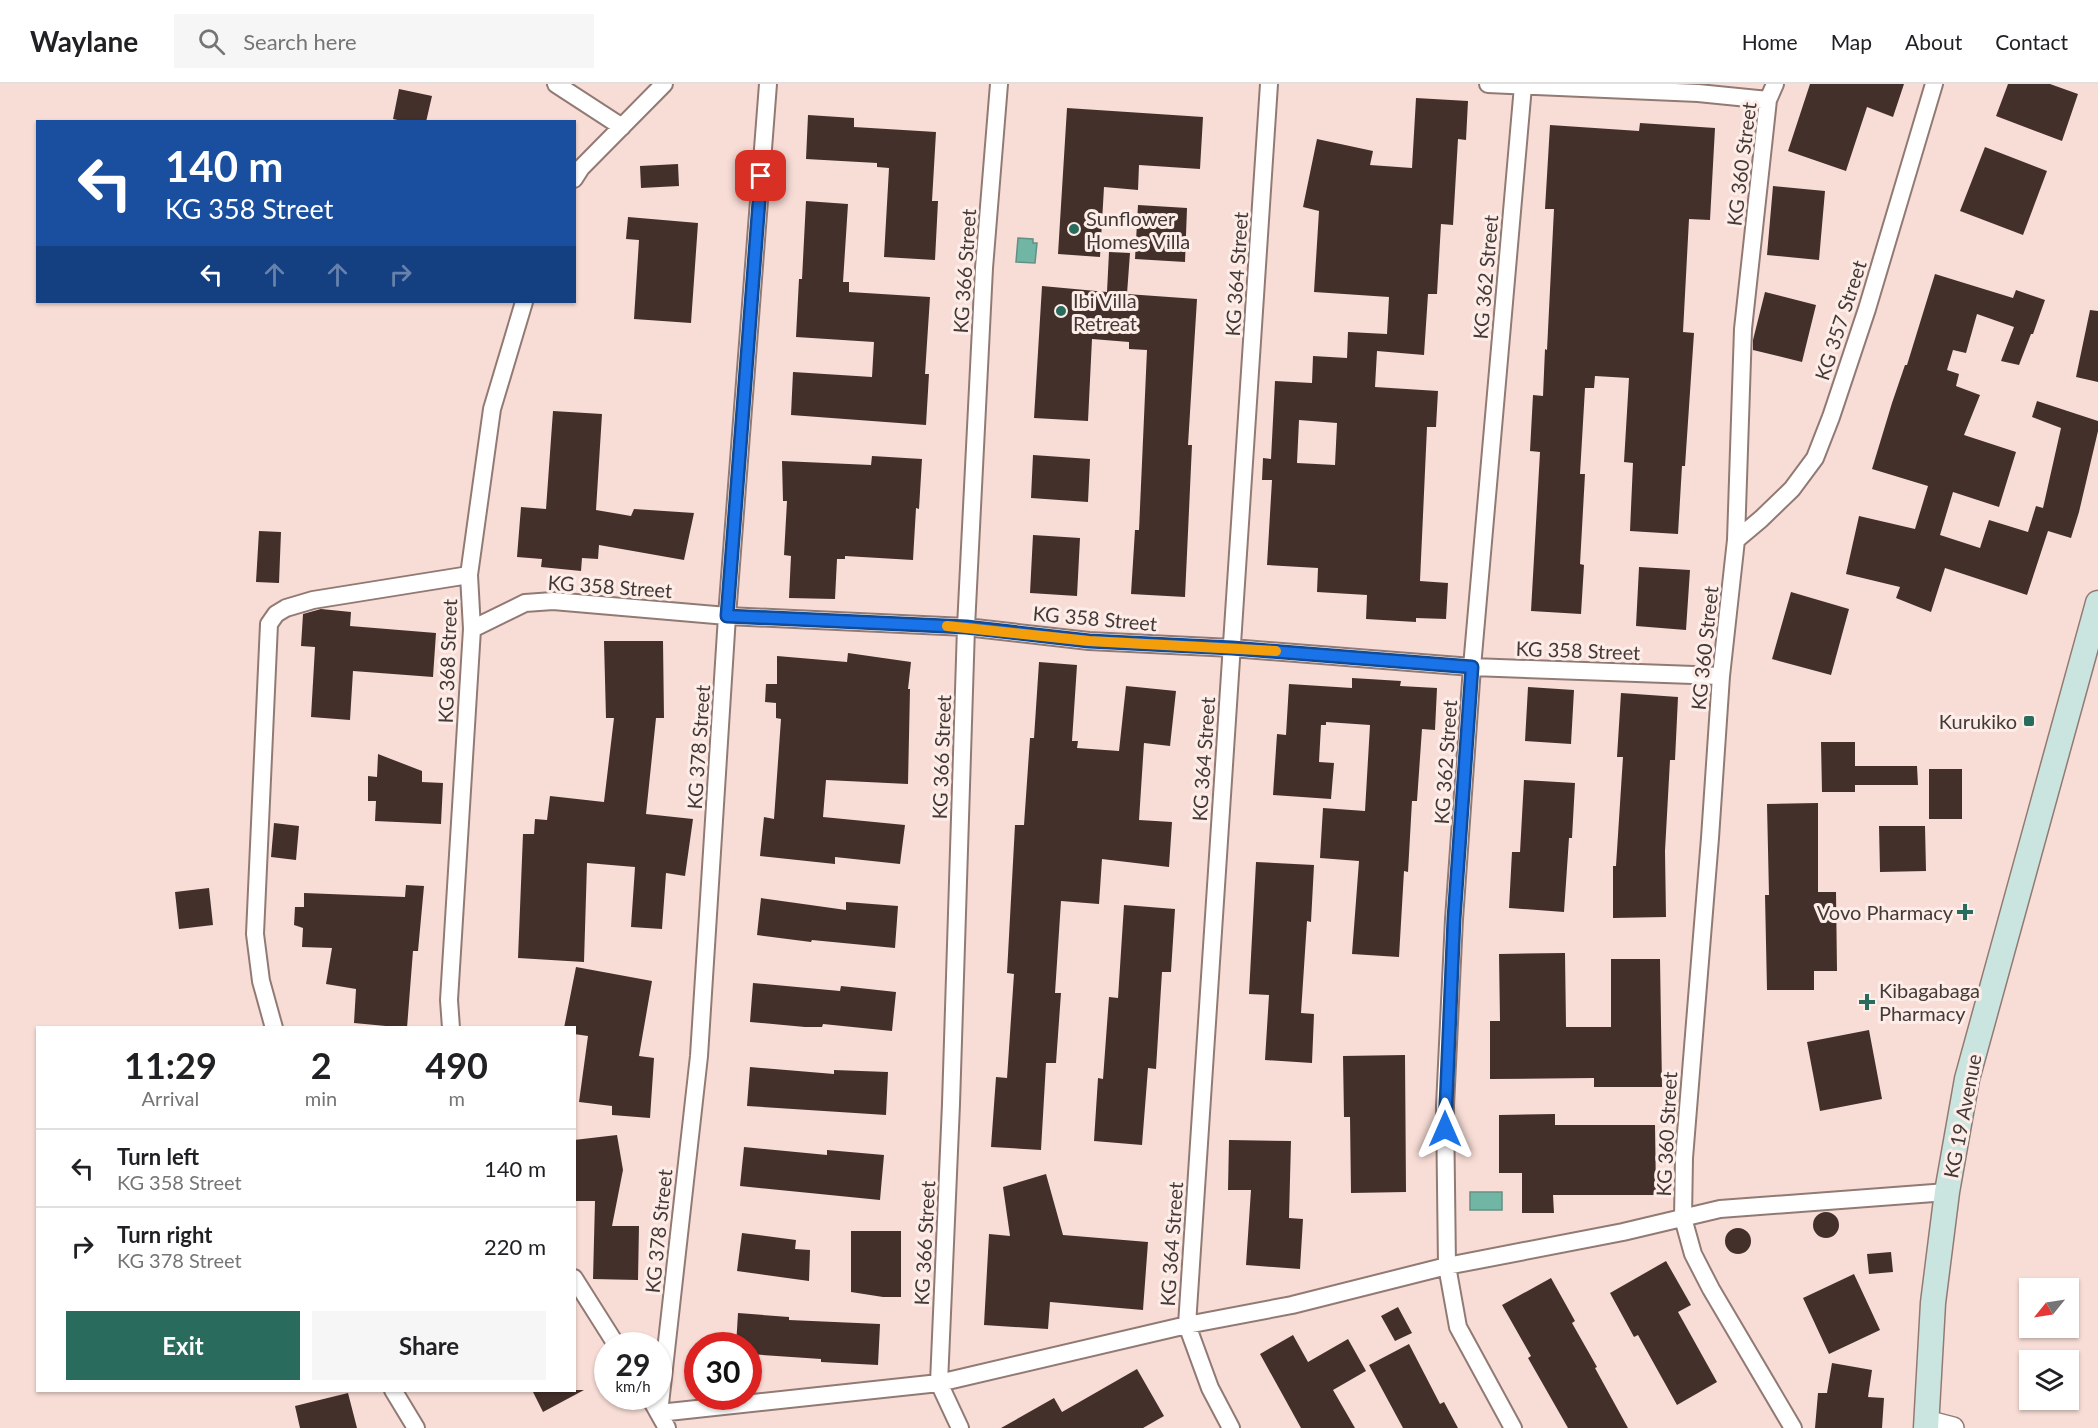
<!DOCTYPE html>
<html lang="en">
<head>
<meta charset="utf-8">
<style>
	:root { --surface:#fff; --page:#f6f6f6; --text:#202124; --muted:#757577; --line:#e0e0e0; --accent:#296c5e }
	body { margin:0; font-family:Lato,sans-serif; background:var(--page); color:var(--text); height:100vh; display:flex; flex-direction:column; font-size:22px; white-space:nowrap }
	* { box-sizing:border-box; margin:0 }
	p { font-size:20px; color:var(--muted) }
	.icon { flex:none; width:33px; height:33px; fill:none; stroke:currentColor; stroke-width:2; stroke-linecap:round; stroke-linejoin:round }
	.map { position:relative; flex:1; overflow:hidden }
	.side { position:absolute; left:36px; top:942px; width:540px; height:366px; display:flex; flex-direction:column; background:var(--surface); border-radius:0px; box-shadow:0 2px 4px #0004 }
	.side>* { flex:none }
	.top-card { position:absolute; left:36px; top:36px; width:540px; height:183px; border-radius:0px; box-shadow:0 2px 4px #0004; background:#1a4fa0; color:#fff; overflow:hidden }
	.needle { width:39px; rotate:240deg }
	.buttons { position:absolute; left:2019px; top:1194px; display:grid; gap:12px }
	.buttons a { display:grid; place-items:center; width:60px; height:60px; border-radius:0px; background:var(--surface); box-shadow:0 2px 4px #0004; font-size:30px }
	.speed { position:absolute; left:594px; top:1248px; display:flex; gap:12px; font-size:30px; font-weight:700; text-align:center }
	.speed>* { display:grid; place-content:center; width:78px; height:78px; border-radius:50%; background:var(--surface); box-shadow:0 2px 4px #0004; line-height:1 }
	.speed small { font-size:15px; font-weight:400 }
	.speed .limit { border:9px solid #d22; background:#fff; color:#111 }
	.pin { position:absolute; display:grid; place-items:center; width:51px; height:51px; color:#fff; margin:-26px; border-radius:12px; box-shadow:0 3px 9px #0006 }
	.me { position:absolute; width:66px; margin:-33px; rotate:0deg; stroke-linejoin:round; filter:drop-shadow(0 0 4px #0008) }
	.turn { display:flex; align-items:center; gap:21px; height:126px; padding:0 30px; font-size:27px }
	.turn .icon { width:78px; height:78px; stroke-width:2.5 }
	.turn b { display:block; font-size:42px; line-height:51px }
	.lanes { display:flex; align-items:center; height:57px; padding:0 30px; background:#0003; justify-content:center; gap:30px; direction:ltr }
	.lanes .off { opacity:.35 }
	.eta { display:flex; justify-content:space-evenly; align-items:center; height:102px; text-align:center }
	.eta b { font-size:36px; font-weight:700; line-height:42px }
	.action { display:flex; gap:12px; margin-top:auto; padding:12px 30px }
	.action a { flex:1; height:69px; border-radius:0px; background:var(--accent); color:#fff; font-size:24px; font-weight:700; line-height:69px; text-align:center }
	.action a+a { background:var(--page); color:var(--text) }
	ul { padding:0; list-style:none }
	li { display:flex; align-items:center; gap:18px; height:78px; padding:0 30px; border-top:2px solid var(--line) }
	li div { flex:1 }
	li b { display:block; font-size:22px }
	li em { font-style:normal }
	header { display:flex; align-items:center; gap:36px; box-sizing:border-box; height:84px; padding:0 30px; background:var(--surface); border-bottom:2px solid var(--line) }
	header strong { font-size:28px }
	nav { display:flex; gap:33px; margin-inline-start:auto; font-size:21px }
	.search { width:420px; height:54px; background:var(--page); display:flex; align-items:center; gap:15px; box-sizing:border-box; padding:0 21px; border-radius:0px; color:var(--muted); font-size:22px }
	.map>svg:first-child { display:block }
	.water { fill:#71b5a5; stroke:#649084; stroke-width:1.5 }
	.building { fill:#44302a; fill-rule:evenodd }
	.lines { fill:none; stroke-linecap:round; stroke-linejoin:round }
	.minor-casing { stroke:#927a74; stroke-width:20 }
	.tertiary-casing { stroke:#927a74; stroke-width:24 }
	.secondary-casing { stroke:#927a74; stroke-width:27 }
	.minor { stroke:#fff; stroke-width:16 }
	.tertiary { stroke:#fff; stroke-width:21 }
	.secondary { stroke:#cae5df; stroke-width:24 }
	.route-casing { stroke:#114b97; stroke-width:15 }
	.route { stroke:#1a73e8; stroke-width:10 }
	.slow { stroke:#f59e0b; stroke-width:10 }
	.poi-dot { fill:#296c5e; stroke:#fdede8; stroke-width:2 }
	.labels { text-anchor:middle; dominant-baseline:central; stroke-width:6; stroke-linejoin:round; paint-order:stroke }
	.street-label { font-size:20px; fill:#443936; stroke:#fdede8 }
	.poi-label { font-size:20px; fill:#443936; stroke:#fdede8; text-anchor:start }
</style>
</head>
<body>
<header>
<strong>Waylane</strong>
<div class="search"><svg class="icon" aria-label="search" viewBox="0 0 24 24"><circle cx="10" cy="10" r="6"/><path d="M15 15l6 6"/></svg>Search here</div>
<nav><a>Home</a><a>Map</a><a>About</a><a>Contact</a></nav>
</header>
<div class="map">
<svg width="2098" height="1344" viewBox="0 0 2098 1344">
	<rect width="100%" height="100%" fill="#f8ddd6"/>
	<path class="water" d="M 1018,154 L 1033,155 L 1033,159 L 1037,159 L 1035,179 L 1016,178 Z
		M 1470,1108 L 1502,1108 L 1502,1126 L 1470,1126 Z"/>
	<path class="building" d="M 1810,0 L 1904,0 L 1893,33 L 1867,23 L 1846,87 L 1788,67 Z
		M 2008,0 L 2050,0 L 2078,10 L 2062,57 L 1996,32 Z
		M 399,5 L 432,12 L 426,38 L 406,38 L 393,35 Z
		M 1416,14 L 1468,17 L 1466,56 L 1458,55 L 1453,141 L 1441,140 L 1437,210 L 1428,210 L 1424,271 L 1377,267 L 1375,303 L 1438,307 L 1436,343 L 1427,343 L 1420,497 L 1448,499 L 1446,535 L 1416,534 L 1416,538 L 1366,535 L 1367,511 L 1317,508 L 1318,484 L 1267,481 L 1272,396 L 1262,396 L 1263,374 L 1271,375 L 1275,297 L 1312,299 L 1313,272 L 1347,274 L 1348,248 L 1387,250 L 1389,213 L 1314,208 L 1319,127 L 1303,123 L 1317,55 L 1373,67 L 1370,81 L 1412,84 ZM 1299,336 L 1337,339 L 1335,381 L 1297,379 Z
		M 1067,24 L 1203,33 L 1200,85 L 1139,81 L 1138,106 L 1104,103 L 1100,173 L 1058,170 Z
		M 808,31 L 854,34 L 854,43 L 936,48 L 932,117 L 938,117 L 935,176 L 884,173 L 889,84 L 877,83 L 877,79 L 806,75 Z
		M 1640,39 L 1715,44 L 1710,136 L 1689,135 L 1683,248 L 1694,249 L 1685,382 L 1682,382 L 1678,450 L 1630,447 L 1633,379 L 1624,378 L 1629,294 L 1595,292 L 1594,304 L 1585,304 L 1580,390 L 1585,390 L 1580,480 L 1584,481 L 1581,530 L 1531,527 L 1540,368 L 1530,367 L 1533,311 L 1543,312 L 1545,265 L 1547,266 L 1554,125 L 1545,125 L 1550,41 L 1639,47 Z
		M 1985,63 L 2047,87 L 2023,151 L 1960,127 Z
		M 678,80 L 679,102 L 641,104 L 640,82 Z
		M 1773,102 L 1825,107 L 1819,176 L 1767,171 Z
		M 806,117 L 848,120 L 843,198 L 849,198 L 849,208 L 930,213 L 925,290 L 929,290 L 926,341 L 791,331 L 793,288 L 872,293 L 874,258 L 796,253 L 799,195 L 802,195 Z
		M 1138,121 L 1187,124 L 1185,178 L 1135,175 Z
		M 628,133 L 698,139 L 691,239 L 634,235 L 639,156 L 626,155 Z
		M 1109,168 L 1130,169 L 1127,210 L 1197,215 L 1188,361 L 1192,361 L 1185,513 L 1131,510 L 1135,446 L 1139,446 L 1147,266 L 1129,265 L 1129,258 L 1092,255 L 1088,337 L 1034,334 L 1042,202 L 1107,208 Z
		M 1935,190 L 2013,214 L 2016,206 L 2045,216 L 2033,250 L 2031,250 L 2019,281 L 2001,277 L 2014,243 L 1977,230 L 1966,269 L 1953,266 L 1947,286 L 1959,290 L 1956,302 L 1980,311 L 1964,351 L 2016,368 L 1999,423 L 1953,408 L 1940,451 L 1980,464 L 1989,436 L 2028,448 L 2036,422 L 2043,424 L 2061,344 L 2032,333 L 2037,317 L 2098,337 L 2098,347 L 2079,428 L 2071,454 L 2048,447 L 2027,511 L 1945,484 L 1931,528 L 1896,514 L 1900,503 L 1846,490 L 1859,432 L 1915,445 L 1928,402 L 1872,385 L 1892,319 L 1905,281 L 1907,281 Z
		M 1765,208 L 1816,221 L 1802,278 L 1753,266 L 1753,256 Z
		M 2090,226 L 2098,227 L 2098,298 L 2076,293 Z
		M 553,327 L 602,330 L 596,426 L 631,432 L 634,425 L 694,429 L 684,476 L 599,461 L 598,475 L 582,474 L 581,487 L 541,483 L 542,475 L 517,473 L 521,423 L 546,425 Z
		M 1033,371 L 1090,375 L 1088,418 L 1031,414 Z
		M 872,372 L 922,375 L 919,425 L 916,424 L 913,476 L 845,472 L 845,475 L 837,475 L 835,515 L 789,514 L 791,472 L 784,471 L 787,417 L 783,417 L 782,377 L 871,381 Z
		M 259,447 L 281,448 L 279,499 L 256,498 Z
		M 1033,451 L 1080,454 L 1077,512 L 1030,509 Z
		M 1639,483 L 1690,486 L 1686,546 L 1636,542 Z
		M 1791,508 L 1849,525 L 1831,591 L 1772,575 Z
		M 321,525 L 351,528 L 350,542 L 436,549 L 433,593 L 353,587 L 350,636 L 311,633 L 315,563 L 301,562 L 303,530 Z
		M 604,557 L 663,557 L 664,634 L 656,634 L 646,730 L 693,735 L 685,792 L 666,789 L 662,845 L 631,843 L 635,783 L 587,779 L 584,878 L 518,874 L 523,750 L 534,750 L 535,735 L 547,736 L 550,712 L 604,718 L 614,634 L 606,634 Z
		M 848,569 L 911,578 L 908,605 L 910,605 L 908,700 L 826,696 L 823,733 L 905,741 L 900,780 L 835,773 L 835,780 L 760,772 L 764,733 L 774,735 L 781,635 L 776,634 L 776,619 L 765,618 L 766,600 L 777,600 L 777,572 L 847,578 Z
		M 1039,578 L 1077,581 L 1072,657 L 1078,657 L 1077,664 L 1119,667 L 1126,602 L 1176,607 L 1170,662 L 1144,659 L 1139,736 L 1172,738 L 1169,783 L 1102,775 L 1099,820 L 1061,817 L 1055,909 L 1061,909 L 1056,979 L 1046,979 L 1041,1066 L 991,1063 L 996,993 L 1007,994 L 1014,890 L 1007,889 L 1015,741 L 1024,741 L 1030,654 L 1034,654 Z
		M 1352,594 L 1401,597 L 1400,602 L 1437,604 L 1435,646 L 1422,645 L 1417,717 L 1412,717 L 1408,788 L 1404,787 L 1399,873 L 1352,870 L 1359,777 L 1320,774 L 1323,724 L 1365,727 L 1370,641 L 1326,638 L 1326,641 L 1321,641 L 1319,678 L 1334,679 L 1331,715 L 1273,711 L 1277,650 L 1286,651 L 1289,600 L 1352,604 Z
		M 1528,603 L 1574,606 L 1571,660 L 1525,657 Z
		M 1621,609 L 1678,613 L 1675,676 L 1670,676 L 1665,767 L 1666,833 L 1613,834 L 1613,782 L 1616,782 L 1623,673 L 1617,673 Z
		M 1821,658 L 1855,658 L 1855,682 L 1917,682 L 1918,701 L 1855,701 L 1855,708 L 1822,708 Z
		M 378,670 L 422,687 L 422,698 L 443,699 L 441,740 L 375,737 L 376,717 L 368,717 L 368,692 L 377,693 Z
		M 1929,685 L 1962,685 L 1962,735 L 1929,735 Z
		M 1524,696 L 1575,699 L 1572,754 L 1569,754 L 1564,828 L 1509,824 L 1512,768 L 1520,768 Z
		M 1818,719 L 1818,808 L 1836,808 L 1837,887 L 1814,887 L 1814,906 L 1767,906 L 1765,811 L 1769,811 L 1767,720 Z
		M 274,739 L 299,742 L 296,776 L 271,773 Z
		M 1879,742 L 1925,742 L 1926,787 L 1880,788 Z
		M 1256,778 L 1314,781 L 1311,838 L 1307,837 L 1301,929 L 1314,930 L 1312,979 L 1265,976 L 1269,911 L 1249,910 Z
		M 406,801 L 424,802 L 418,867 L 413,867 L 407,944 L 354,939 L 356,905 L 326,900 L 332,864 L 302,863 L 303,844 L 294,841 L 295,823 L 304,823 L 304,809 L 405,813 Z
		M 209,804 L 213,841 L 179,845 L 175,808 Z
		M 761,814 L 846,826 L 846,818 L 898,822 L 895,864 L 812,856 L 811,858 L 757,851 Z
		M 1124,821 L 1175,825 L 1171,888 L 1162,888 L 1156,985 L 1148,984 L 1142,1061 L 1094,1057 L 1098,994 L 1103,995 L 1109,913 L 1118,914 Z
		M 1565,869 L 1566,943 L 1611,943 L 1611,875 L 1660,875 L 1662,1003 L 1594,1003 L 1594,994 L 1490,995 L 1490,937 L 1500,937 L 1499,870 Z
		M 576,883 L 652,897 L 639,972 L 654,974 L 650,1034 L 612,1031 L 612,1022 L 579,1018 L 588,952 L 574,950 L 574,944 L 564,944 Z
		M 753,899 L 840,907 L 841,902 L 896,908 L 892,947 L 823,940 L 822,943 L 805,943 L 750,938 Z
		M 1869,946 L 1882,1015 L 1820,1027 L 1807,958 Z
		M 1405,971 L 1406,1108 L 1351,1109 L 1350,1033 L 1344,1033 L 1343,972 Z
		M 750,983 L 834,990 L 834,986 L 888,988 L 886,1031 L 747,1022 Z
		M 1555,1030 L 1555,1041 L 1655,1041 L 1656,1111 L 1553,1111 L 1554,1129 L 1522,1129 L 1522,1089 L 1499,1089 L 1499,1031 Z
		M 617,1051 L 623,1086 L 612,1142 L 639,1142 L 638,1196 L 593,1195 L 595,1117 L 574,1117 L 574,1056 Z
		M 1229,1056 L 1291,1057 L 1289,1134 L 1303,1135 L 1300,1185 L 1246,1181 L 1251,1106 L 1228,1106 Z
		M 744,1063 L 827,1071 L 827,1066 L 884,1071 L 880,1116 L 740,1102 Z
		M 1046,1090 L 1063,1151 L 1148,1158 L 1143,1226 L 1050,1218 L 1048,1245 L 984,1241 L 989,1150 L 1010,1152 L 1003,1103 Z
		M1813 1141a13 13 0 1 1 26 0a13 13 0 1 1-26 0Z
		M1725 1157a13 13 0 1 1 26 0a13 13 0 1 1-26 0Z
		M 851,1147 L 901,1147 L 901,1213 L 883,1213 L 851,1208 Z
		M 742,1149 L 796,1156 L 795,1165 L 810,1166 L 809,1197 L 737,1187 Z
		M 1891,1168 L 1893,1188 L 1869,1190 L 1867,1170 Z
		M 1666,1177 L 1691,1221 L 1678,1228 L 1717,1298 L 1677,1321 L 1638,1251 L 1634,1253 L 1610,1209 Z
		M 1854,1190 L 1880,1246 L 1829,1270 L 1803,1214 Z
		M 1551,1194 L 1575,1237 L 1572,1239 L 1597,1283 L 1595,1284 L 1628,1344 L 1568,1344 L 1528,1274 L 1531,1272 L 1502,1221 Z
		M 1398,1223 L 1412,1249 L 1395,1257 L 1381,1232 Z
		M 738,1229 L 789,1233 L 789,1236 L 880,1240 L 878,1281 L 821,1278 L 821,1275 L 748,1270 L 748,1262 L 736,1262 Z
		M 1293,1251 L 1308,1278 L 1348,1255 L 1366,1287 L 1333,1306 L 1355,1344 L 1301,1344 L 1260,1270 Z
		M 1409,1260 L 1440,1320 L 1444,1318 L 1458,1344 L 1403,1344 L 1369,1281 Z
		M 1832,1279 L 1872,1286 L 1868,1313 L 1884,1314 L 1882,1344 L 1815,1344 L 1818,1309 L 1827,1309 Z
		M 1137,1285 L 1164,1332 L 1143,1344 L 1001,1344 L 1054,1314 L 1062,1328 Z
		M 532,1306 L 584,1306 L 543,1328 Z
		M 348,1309 L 357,1344 L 300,1344 L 295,1322 Z"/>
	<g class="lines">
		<g class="minor-casing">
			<path id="minor" d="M 556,0 L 622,43
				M 768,0 L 727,532 L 699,972 L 659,1329 L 939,1299 L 1187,1241 L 1292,1221 L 1447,1182 L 1623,1148 L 1720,1125 L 1947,1108
				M 1488,0 L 1698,9 L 1768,16
				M 1775,0 L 1768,16 L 1743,245 L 1736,456 L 1721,592 L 1710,754 L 1684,1074 L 1683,1134 L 1693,1170 L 1711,1205 L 1793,1344
				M 574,95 L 581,84 L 664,0
				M 1736,456 L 1761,435 L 1792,405 L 1815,374 L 1831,333 L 1867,225 L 1934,0
				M 472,545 L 525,519 L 553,517 L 727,532 L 966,543 L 1089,557 L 1232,564 L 1472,583 L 1721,592
				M 274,944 L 261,897 L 255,850 L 269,540 L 276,530 L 286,524 L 313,516 L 469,491
				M 451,944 L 449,916 L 472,545 L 469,491 L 492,325 L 524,218
				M 574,1194 L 617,1262
				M 393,1306 L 416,1344
				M 649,1312 L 667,1344
				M 960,1344 L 939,1299 L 951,1020 L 966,543 L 984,184 L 999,0
				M 1231,1344 L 1210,1304 L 1187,1241 L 1269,0
				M 1513,1344 L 1458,1243 L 1447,1182 L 1445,1022 L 1454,835 L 1472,583 L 1523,2"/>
		</g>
		<g class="tertiary-casing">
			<path id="tertiary" d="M 1926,1337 L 1953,1344"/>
		</g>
		<g class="secondary-casing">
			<path id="secondary" d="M 1926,1344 L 1933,1219 L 1947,1108 L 1967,995 L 2098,519"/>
		</g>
		<use href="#minor" class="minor"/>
		<use href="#tertiary" class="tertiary"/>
		<use href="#secondary" class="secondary"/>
	</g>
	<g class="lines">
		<g class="route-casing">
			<path id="route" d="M 761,92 L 727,532 L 966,543 L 1089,557 L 1232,564 L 1472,583 L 1454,835 L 1445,1045"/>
		</g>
		<use href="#route" class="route"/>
		<path class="slow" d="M 947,542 L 1089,557 L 1276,567"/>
	</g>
	<g class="poi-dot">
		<circle cx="1074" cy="145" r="6"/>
		<circle cx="1061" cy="227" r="6"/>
		<rect x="2023" y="631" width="12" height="12" rx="3"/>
		<path d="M1962 819h6v6h6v6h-6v6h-6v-6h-6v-6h6z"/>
		<path d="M1864 909h6v6h6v6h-6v6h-6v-6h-6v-6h6z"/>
	</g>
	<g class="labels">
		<g class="street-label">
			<text transform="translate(1741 80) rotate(-83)">KG 360 Street</text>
			<text transform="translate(964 187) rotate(-86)">KG 366 Street</text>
			<text transform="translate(1236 190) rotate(-86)">KG 364 Street</text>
			<text transform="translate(1485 193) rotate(-85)">KG 362 Street</text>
			<text transform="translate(1840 236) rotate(-72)">KG 357 Street</text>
			<text transform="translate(610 502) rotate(4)">KG 358 Street</text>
			<text transform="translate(1095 534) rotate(5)">KG 358 Street</text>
			<text transform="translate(1704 564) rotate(-84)">KG 360 Street</text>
			<text transform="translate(1578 566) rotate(2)">KG 358 Street</text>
			<text transform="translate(447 577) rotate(-88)">KG 368 Street</text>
			<text transform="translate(698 663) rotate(-86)">KG 378 Street</text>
			<text transform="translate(941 673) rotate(-88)">KG 366 Street</text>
			<text transform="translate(1203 675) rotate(-86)">KG 364 Street</text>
			<text transform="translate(1445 678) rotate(-86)">KG 362 Street</text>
			<text transform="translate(1962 1032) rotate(-79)">KG 19 Avenue</text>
			<text transform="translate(1666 1050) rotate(-87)">KG 360 Street</text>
			<text transform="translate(658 1147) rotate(-84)">KG 378 Street</text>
			<text transform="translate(924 1159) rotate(-87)">KG 366 Street</text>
			<text transform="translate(1171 1160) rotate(-86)">KG 364 Street</text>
		</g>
		<g class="poi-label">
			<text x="1086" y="134">Sunflower<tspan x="1086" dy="23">Homes Villa</tspan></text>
			<text x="1073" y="216">Ibi Villa<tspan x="1073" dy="23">Retreat</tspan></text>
			<text x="2017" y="637" text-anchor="end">Kurukiko</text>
			<text x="1953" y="828" text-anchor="end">Vovo Pharmacy</text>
			<text x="1879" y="906">Kibagabaga<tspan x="1879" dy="23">Pharmacy</tspan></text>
		</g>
	</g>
</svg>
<div class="buttons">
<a><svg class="needle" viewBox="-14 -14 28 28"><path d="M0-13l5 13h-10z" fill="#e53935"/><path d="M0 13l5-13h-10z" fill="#757577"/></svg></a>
<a><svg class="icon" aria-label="layers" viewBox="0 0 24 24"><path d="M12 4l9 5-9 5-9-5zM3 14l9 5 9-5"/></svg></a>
</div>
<div class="speed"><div>29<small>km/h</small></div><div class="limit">30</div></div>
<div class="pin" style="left:761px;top:92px;background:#d93025"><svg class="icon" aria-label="arrive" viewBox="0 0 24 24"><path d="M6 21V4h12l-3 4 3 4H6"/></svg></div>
<svg class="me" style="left:1445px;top:1045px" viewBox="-20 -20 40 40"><path d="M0-17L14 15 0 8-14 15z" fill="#1a73e8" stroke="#fff" stroke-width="4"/></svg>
<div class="top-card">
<div class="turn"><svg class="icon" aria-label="left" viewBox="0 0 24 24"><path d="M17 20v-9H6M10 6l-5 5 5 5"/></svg><div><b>140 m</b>KG 358 Street</div></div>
<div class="lanes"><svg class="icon" aria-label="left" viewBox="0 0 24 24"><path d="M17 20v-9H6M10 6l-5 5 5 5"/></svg><svg class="icon off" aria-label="ahead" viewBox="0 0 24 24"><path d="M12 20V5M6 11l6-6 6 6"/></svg><svg class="icon off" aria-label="ahead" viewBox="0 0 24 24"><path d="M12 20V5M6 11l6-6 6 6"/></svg><svg class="icon off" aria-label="right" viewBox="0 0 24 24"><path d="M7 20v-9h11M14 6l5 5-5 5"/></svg></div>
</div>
<section class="side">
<div class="eta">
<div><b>11:29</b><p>Arrival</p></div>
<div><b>2</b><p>min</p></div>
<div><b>490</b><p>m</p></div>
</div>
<ul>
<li><svg class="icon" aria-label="left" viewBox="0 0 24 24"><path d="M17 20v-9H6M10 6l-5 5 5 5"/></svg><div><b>Turn left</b><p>KG 358 Street</p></div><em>140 m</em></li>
<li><svg class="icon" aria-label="right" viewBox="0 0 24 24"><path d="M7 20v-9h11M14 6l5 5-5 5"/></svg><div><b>Turn right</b><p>KG 378 Street</p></div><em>220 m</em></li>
</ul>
<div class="action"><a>Exit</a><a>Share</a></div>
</section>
</div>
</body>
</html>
